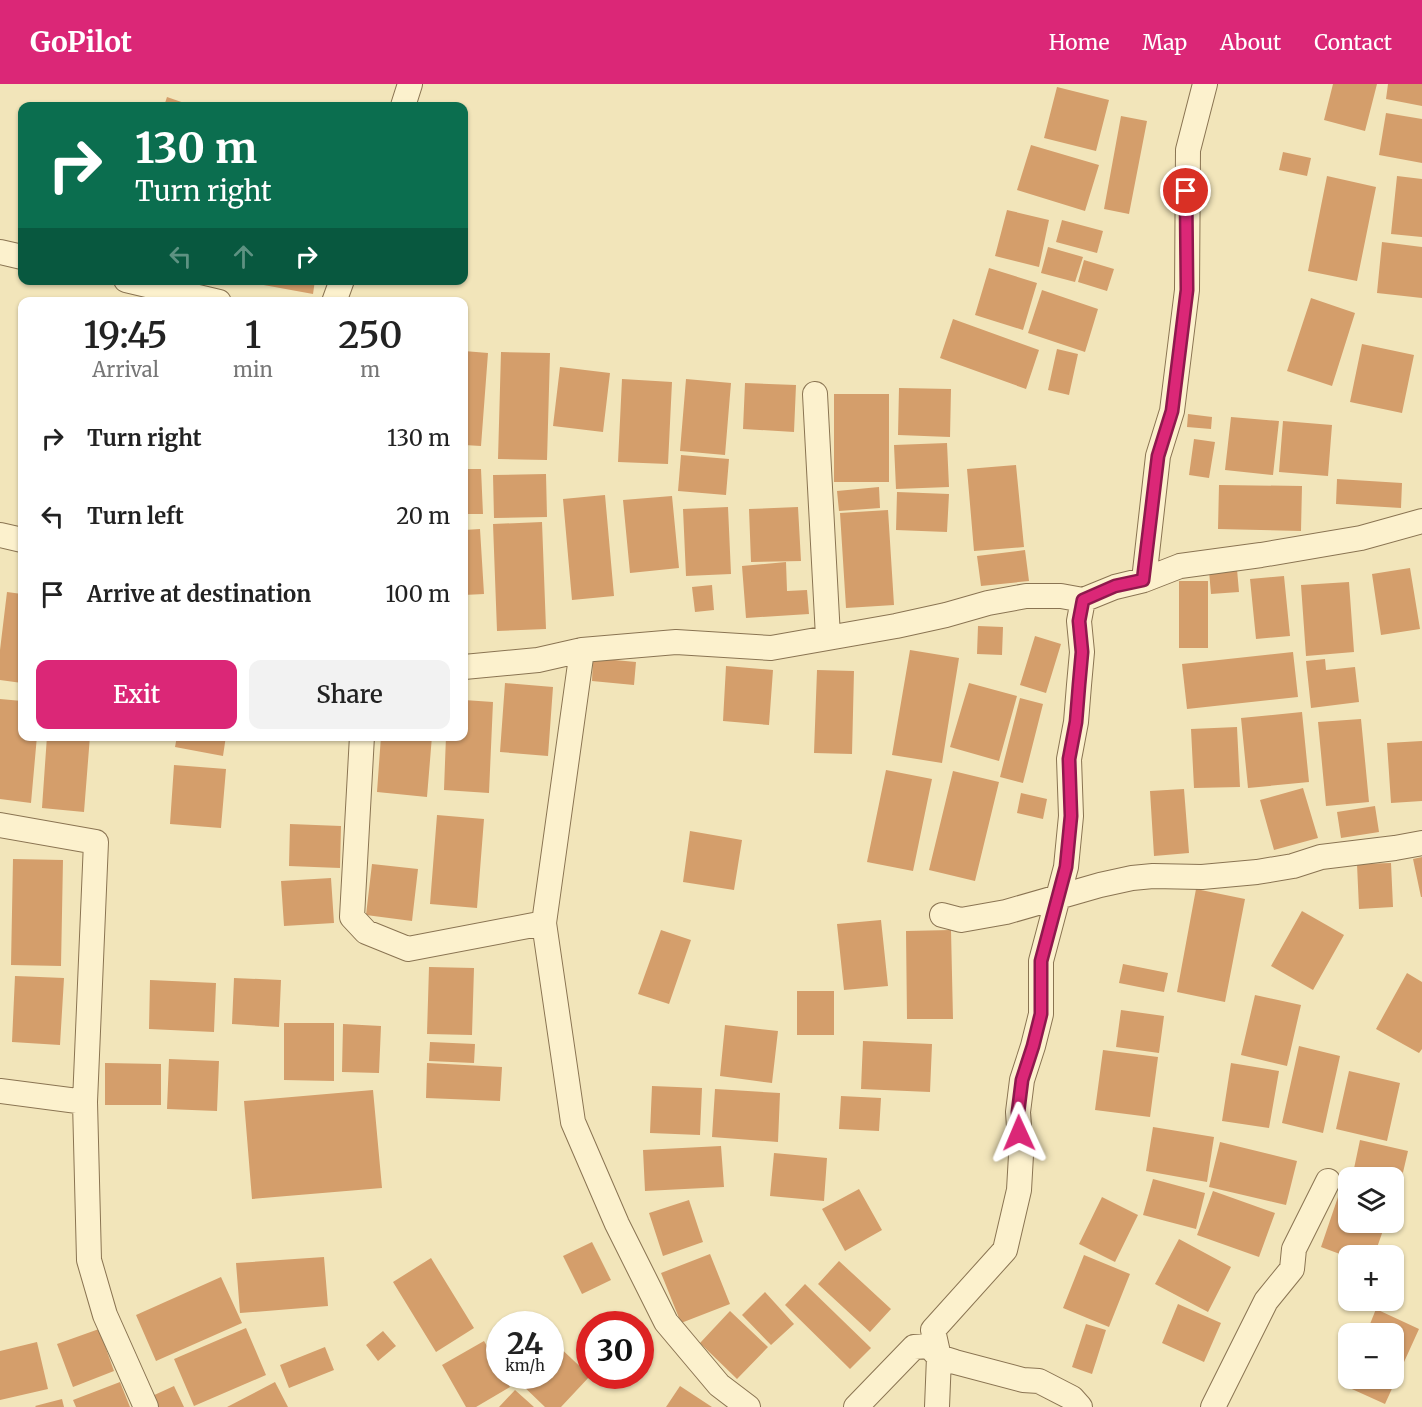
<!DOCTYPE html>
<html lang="en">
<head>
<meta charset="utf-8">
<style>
	:root { --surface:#fff; --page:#f2f2f2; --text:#222; --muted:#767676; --accent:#db2777 }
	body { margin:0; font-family:Merriweather,serif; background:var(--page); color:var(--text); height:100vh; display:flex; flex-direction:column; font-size:22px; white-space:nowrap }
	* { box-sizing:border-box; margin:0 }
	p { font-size:20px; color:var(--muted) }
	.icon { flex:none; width:33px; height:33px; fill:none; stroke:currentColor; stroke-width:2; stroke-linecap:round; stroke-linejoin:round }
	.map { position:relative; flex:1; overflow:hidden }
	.sheet { position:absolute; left:18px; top:213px; width:450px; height:444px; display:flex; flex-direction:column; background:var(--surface); border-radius:12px; box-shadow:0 2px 4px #0004 }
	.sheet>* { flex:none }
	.banner { position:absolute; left:18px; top:18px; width:450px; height:183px; border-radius:12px; box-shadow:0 2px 4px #0004; background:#0b6e4f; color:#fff; overflow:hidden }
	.tools { position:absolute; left:1338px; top:1083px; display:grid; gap:12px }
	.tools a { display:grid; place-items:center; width:66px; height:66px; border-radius:12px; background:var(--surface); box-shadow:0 2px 4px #0004; font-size:30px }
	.speed { position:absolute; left:486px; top:1227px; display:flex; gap:12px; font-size:30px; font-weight:700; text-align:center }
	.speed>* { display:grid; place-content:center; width:78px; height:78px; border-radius:50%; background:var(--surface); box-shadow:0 2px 4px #0004; line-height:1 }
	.speed small { font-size:15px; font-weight:400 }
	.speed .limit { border:9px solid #d22; background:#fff; color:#111 }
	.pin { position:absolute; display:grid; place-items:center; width:51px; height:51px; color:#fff; margin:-26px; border:3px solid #fff; border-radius:50%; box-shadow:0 2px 6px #0007 }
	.me { position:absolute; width:66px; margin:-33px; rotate:359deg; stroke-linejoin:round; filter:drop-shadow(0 0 4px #0008) }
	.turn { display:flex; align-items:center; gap:21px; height:126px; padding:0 18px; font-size:27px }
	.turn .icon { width:78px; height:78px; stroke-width:2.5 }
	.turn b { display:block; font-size:42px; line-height:51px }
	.lanes { display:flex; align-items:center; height:57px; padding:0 18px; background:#0003; justify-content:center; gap:30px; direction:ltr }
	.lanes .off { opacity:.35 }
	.eta { display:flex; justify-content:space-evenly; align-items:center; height:102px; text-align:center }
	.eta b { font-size:36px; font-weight:600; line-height:42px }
	.primary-button { display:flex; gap:12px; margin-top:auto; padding:12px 18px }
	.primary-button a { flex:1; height:69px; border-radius:12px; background:var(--accent); color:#fff; font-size:24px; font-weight:600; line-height:69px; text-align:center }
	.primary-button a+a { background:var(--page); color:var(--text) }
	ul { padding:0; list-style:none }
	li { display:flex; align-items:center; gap:18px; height:78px; padding:0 18px }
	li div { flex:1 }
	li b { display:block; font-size:22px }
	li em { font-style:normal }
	header { display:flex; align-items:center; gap:36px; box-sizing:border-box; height:84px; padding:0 30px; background:var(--accent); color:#fff }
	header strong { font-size:28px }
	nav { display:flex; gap:33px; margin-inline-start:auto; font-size:21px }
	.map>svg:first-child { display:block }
	.building { fill:#d49e6b }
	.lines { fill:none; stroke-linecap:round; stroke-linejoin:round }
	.minor-casing { stroke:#8a7452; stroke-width:26 }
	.minor { stroke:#fcf1cd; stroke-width:24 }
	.route-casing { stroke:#8e194d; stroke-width:15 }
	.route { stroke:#db2777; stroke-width:10 }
</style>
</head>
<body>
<header>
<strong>GoPilot</strong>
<nav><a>Home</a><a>Map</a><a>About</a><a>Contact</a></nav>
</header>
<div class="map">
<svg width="1422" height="1323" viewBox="0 0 1422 1323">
	<rect width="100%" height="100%" fill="#f2e5ba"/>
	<path class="building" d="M 1333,0 L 1377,0 L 1365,47 L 1324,36 Z
		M 1388,0 L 1422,0 L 1422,22 L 1386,15 Z
		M 1057,3 L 1109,16 L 1096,67 L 1044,54 Z
		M 167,13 L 193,22 L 164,22 Z
		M 1386,29 L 1422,35 L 1422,79 L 1379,71 Z
		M 1121,32 L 1147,37 L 1129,130 L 1104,125 Z
		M 1031,61 L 1099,81 L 1085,127 L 1017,106 Z
		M 1283,68 L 1311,74 L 1307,92 L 1279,86 Z
		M 1327,92 L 1376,103 L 1357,197 L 1308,187 Z
		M 1397,92 L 1422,95 L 1422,153 L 1391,150 Z
		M 1007,126 L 1049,136 L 1039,183 L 995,172 Z
		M 1062,136 L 1103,147 L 1097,169 L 1056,158 Z
		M 1382,158 L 1422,163 L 1422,214 L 1377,209 Z
		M 1048,163 L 1083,173 L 1075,198 L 1041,189 Z
		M 1084,176 L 1114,185 L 1107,207 L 1078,198 Z
		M 989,184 L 1037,199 L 1023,246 L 975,231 Z
		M 236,196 L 315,196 L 313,210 Z
		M 1042,206 L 1098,225 L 1085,268 L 1028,249 Z
		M 1311,214 L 1355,229 L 1332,302 L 1287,287 Z
		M 953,235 L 1039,266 L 1026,305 L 940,274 Z
		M 1362,260 L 1414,271 L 1402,329 L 1350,318 Z
		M 1057,265 L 1078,270 L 1069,311 L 1048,306 Z
		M 464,267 L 488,269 L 481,362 L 464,361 Z
		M 501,268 L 550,269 L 547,376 L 498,375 Z
		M 560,283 L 610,289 L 603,348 L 553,342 Z
		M 622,295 L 672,298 L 668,380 L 618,378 Z
		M 686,295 L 731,299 L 725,371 L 680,367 Z
		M 745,299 L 796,301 L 794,348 L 743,345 Z
		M 899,304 L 951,305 L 950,353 L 898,351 Z
		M 834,310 L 889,310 L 889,398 L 834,398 Z
		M 1188,330 L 1212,333 L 1211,345 L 1187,343 Z
		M 1231,333 L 1279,337 L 1273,391 L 1225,386 Z
		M 1283,337 L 1332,341 L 1328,392 L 1279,388 Z
		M 1194,355 L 1215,358 L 1209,394 L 1189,391 Z
		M 947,359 L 949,403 L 896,405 L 894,361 Z
		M 681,371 L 729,375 L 726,411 L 678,407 Z
		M 1016,381 L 1024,463 L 974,467 L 967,385 Z
		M 464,385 L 481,385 L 483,430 L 464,430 Z
		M 546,390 L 547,433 L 494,434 L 493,391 Z
		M 1337,395 L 1402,399 L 1401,424 L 1336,420 Z
		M 1219,401 L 1302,402 L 1301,447 L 1218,445 Z
		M 879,403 L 880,424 L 839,427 L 837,407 Z
		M 897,408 L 949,410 L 947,448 L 896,446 Z
		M 605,411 L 614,512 L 572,516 L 563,415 Z
		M 672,412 L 679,484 L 630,489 L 623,416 Z
		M 728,423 L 731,490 L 686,492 L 683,425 Z
		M 798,423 L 801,477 L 751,478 L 749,425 Z
		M 888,426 L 894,521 L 846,524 L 840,429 Z
		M 542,438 L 546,545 L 497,547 L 493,440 Z
		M 480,445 L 484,510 L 464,511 L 464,446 Z
		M 1025,466 L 1029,497 L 981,502 L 977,472 Z
		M 786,478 L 787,507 L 807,506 L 809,530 L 746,534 L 742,482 Z
		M 1410,484 L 1420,545 L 1381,551 L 1372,490 Z
		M 1237,485 L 1239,508 L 1211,510 L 1209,487 Z
		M 1284,492 L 1290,552 L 1256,555 L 1250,495 Z
		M 1179,497 L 1208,497 L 1208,564 L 1179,564 Z
		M 1349,498 L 1354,568 L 1306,572 L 1301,501 Z
		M 712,501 L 714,526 L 695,528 L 692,503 Z
		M 7,508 L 22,510 L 22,599 L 0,596 L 0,566 Z
		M 978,542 L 1003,543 L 1002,571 L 977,570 Z
		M 1035,552 L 1061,560 L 1046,609 L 1020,601 Z
		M 910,566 L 959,574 L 942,679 L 892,671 Z
		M 1293,568 L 1298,613 L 1187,625 L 1182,580 Z
		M 593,574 L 636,578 L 634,601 L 592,597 Z
		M 1325,575 L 1326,586 L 1355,583 L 1359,618 L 1311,624 L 1306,577 Z
		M 726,582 L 773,586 L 769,641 L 723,637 Z
		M 817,586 L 854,587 L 852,670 L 814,669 Z
		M 505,599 L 553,603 L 548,672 L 500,668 Z
		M 969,599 L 1017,612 L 999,677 L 950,663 Z
		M 1020,614 L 1043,620 L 1023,699 L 1000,693 Z
		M 0,615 L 22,617 L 22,652 L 37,652 L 31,719 L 0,715 Z
		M 464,616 L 493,618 L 489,709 L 444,706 L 446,652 L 464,652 Z
		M 1302,628 L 1309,698 L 1248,704 L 1241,634 Z
		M 1361,635 L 1369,718 L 1326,722 L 1318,638 Z
		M 1237,643 L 1240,703 L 1194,704 L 1191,645 Z
		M 47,652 L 90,652 L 84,728 L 42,724 Z
		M 177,652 L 226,652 L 223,672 L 175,663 Z
		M 381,652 L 432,652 L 427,713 L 377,708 Z
		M 1422,657 L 1422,717 L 1391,719 L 1387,659 Z
		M 174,681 L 226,685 L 221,744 L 170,740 Z
		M 886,686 L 932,695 L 913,787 L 867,778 Z
		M 953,687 L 999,698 L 975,797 L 929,786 Z
		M 1303,704 L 1318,754 L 1274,766 L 1260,716 Z
		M 1184,705 L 1189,769 L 1154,772 L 1150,707 Z
		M 1021,709 L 1047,715 L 1043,735 L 1017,729 Z
		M 1375,722 L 1379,748 L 1341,754 L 1337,728 Z
		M 437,731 L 484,735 L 477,824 L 430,820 Z
		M 290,740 L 341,742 L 340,784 L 289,782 Z
		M 690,747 L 742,756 L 734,806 L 683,798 Z
		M 1422,773 L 1422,813 L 1421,813 L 1413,775 Z
		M 13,775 L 63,776 L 61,882 L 11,881 Z
		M 1391,779 L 1393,823 L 1359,825 L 1357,780 Z
		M 372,780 L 418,785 L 412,837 L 366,831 Z
		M 331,794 L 334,839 L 284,842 L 281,797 Z
		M 1196,805 L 1245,815 L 1225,918 L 1177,908 Z
		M 1302,827 L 1344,851 L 1313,906 L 1271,882 Z
		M 881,836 L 888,902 L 844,906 L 837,840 Z
		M 661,846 L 691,856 L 669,920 L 638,910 Z
		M 951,846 L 953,935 L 907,935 L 906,847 Z
		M 1123,880 L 1168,889 L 1164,908 L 1119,899 Z
		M 429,883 L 474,884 L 472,951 L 427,950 Z
		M 1407,889 L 1422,898 L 1422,965 L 1419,969 L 1376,945 Z
		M 15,892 L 64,894 L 60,961 L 12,958 Z
		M 234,894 L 281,896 L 279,943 L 232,940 Z
		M 150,896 L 216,899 L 214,948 L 149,945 Z
		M 797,907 L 834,907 L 834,951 L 797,951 Z
		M 1255,911 L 1301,921 L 1287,982 L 1241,971 Z
		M 1121,926 L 1164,932 L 1159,969 L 1116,963 Z
		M 284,939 L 334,939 L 334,997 L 284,996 Z
		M 343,940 L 381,942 L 379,989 L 342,988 Z
		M 725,941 L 778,947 L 772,999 L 720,992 Z
		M 863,957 L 932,960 L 930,1008 L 861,1005 Z
		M 430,958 L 475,960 L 474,979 L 429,977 Z
		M 1299,962 L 1340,972 L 1323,1049 L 1282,1039 Z
		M 1103,966 L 1158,973 L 1150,1033 L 1095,1026 Z
		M 169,975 L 219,977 L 217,1027 L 167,1025 Z
		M 105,979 L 161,980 L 161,1021 L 105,1021 Z
		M 427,979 L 502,983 L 500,1017 L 426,1014 Z
		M 1231,979 L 1279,987 L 1269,1044 L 1222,1037 Z
		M 1349,987 L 1400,999 L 1387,1057 L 1336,1045 Z
		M 652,1002 L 702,1004 L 700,1051 L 650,1049 Z
		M 715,1005 L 780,1009 L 778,1058 L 712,1053 Z
		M 373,1006 L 382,1104 L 252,1115 L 244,1017 Z
		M 841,1012 L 881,1014 L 879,1047 L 839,1045 Z
		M 1153,1043 L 1214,1053 L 1207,1098 L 1146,1087 Z
		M 1360,1056 L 1408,1067 L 1394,1127 L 1394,1094 L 1352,1094 Z
		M 1220,1058 L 1297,1077 L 1286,1121 L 1209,1103 Z
		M 721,1062 L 724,1103 L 645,1107 L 643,1066 Z
		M 774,1069 L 827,1074 L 824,1117 L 770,1112 Z
		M 1153,1095 L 1205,1109 L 1196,1145 L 1143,1131 Z
		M 859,1105 L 882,1146 L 845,1167 L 822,1125 Z
		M 1213,1107 L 1275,1129 L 1259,1173 L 1197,1151 Z
		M 1102,1113 L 1138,1131 L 1115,1178 L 1079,1160 Z
		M 1338,1113 L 1348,1117 L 1348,1138 L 1386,1138 L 1374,1172 L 1348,1172 L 1348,1173 L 1321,1163 Z
		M 689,1116 L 703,1158 L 663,1172 L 649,1129 Z
		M 1179,1155 L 1231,1183 L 1208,1228 L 1155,1200 Z
		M 592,1158 L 611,1196 L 582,1210 L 563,1172 Z
		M 710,1170 L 730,1220 L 681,1239 L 661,1189 Z
		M 1084,1171 L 1130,1190 L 1109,1243 L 1063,1224 Z
		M 324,1173 L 328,1222 L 240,1229 L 236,1179 Z
		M 431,1174 L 474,1244 L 436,1268 L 393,1198 Z
		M 839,1177 L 891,1225 L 870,1248 L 818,1200 Z
		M 221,1193 L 242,1239 L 156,1277 L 136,1231 Z
		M 805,1200 L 871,1264 L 850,1285 L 785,1221 Z
		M 765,1208 L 794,1240 L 771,1261 L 742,1231 Z
		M 1178,1220 L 1221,1239 L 1204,1278 L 1162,1259 Z
		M 1376,1225 L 1419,1245 L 1385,1320 L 1343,1301 L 1348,1289 L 1348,1294 L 1394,1294 L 1394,1250 L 1366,1250 Z
		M 730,1227 L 768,1263 L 737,1295 L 700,1259 Z
		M 1086,1240 L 1106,1246 L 1092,1290 L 1072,1283 Z
		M 246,1244 L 266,1291 L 194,1322 L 174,1275 Z
		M 99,1245 L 114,1287 L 73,1303 L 57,1260 Z
		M 383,1247 L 396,1262 L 378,1277 L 366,1261 Z
		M 484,1257 L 500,1284 L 500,1292 L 504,1292 L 510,1303 L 476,1323 L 466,1323 L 442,1281 Z
		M 37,1258 L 48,1305 L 0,1316 L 0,1267 Z
		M 554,1258 L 590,1292 L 561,1323 L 545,1323 L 518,1297 L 523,1292 L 550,1292 L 550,1261 Z
		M 325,1263 L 334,1286 L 289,1304 L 280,1281 Z
		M 120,1298 L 130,1323 L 76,1323 L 73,1316 Z
		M 275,1298 L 288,1323 L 227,1323 Z
		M 174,1302 L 184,1323 L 154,1323 L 150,1313 Z
		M 680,1302 L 712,1323 L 666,1323 Z
		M 515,1306 L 534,1323 L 499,1323 Z
		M 62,1315 L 64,1323 L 36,1323 L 35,1322 Z"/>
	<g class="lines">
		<g class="minor-casing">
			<path id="minor" d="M 403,22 L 410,0
				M 0,168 L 22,173
				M 126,196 L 219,218
				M 334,218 L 342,196
				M 815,310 L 828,553
				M 0,451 L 22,456
				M 1144,496 L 1158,372 L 1172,327 L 1187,206 L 1188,66 L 1205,0
				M 582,566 L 544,839 L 573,1038 L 617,1140 L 666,1238 L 719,1301 L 748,1323
				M 464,583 L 538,576 L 582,566 L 676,558 L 771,564 L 896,542 L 946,531 L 988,519 L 1026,512 L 1061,512 L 1083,516
				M 362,652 L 352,833 L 366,848 L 408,865 L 544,839
				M 0,741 L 96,758 L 85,1018 L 89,1176 L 105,1231 L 146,1323
				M 942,831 L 961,836 L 1006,828 L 1100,801 L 1132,794 L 1153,792 L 1202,793 L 1257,788 L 1293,782 L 1321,773 L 1395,764 L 1422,759
				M 0,1007 L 85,1018
				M 856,1323 L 914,1263 L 929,1262 L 939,1273 L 955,1278 L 1023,1296 L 1039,1297 L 1072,1314 L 1080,1323
				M 937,1323 L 939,1273 L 933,1246 L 1005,1166 L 1019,1106 L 1021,1071 L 1018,1028 L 1022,996 L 1033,962 L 1041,930 L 1041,877 L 1066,783 L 1071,732 L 1069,675 L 1076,638 L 1079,601 L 1082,568 L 1079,537 L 1083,516 L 1115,503 L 1144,496 L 1180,482 L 1261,471 L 1361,454 L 1422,437
				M 1213,1323 L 1266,1217 L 1292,1185 L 1294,1165 L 1328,1097"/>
		</g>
		<use href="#minor" class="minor"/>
	</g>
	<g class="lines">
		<g class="route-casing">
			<path id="route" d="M 1019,1049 L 1018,1028 L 1022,996 L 1033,962 L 1041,930 L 1041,877 L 1066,783 L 1071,732 L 1069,675 L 1076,638 L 1079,601 L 1082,568 L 1079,537 L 1083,516 L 1115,502 L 1143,496 L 1158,372 L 1172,327 L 1187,206 L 1186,107"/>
		</g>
		<use href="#route" class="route"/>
	</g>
</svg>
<div class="tools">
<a><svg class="icon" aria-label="layers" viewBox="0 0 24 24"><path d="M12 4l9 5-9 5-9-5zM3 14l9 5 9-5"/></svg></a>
<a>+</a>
<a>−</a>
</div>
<div class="speed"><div>24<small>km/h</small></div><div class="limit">30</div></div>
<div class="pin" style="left:1186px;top:107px;background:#d93025"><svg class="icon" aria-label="arrive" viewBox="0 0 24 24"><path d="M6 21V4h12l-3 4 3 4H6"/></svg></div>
<svg class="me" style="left:1019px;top:1049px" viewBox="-20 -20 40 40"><path d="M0-17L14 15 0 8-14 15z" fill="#db2777" stroke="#fff" stroke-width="4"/></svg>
<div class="banner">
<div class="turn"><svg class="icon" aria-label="right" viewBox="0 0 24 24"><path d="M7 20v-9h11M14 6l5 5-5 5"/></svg><div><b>130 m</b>Turn right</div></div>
<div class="lanes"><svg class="icon off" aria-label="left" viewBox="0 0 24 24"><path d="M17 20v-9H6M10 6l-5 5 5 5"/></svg><svg class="icon off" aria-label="ahead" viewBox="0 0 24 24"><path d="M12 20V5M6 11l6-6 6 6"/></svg><svg class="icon" aria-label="right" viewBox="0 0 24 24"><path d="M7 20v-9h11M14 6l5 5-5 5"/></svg></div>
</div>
<section class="sheet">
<div class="eta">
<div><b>19:45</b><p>Arrival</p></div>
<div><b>1</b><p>min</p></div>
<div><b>250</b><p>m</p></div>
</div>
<ul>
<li><svg class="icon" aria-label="right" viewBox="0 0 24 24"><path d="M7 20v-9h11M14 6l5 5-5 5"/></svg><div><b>Turn right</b></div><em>130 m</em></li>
<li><svg class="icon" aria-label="left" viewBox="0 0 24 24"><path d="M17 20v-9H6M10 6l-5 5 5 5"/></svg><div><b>Turn left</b></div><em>20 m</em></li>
<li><svg class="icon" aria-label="arrive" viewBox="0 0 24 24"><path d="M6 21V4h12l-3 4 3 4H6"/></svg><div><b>Arrive at destination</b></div><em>100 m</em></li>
</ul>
<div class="primary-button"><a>Exit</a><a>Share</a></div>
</section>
</div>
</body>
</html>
